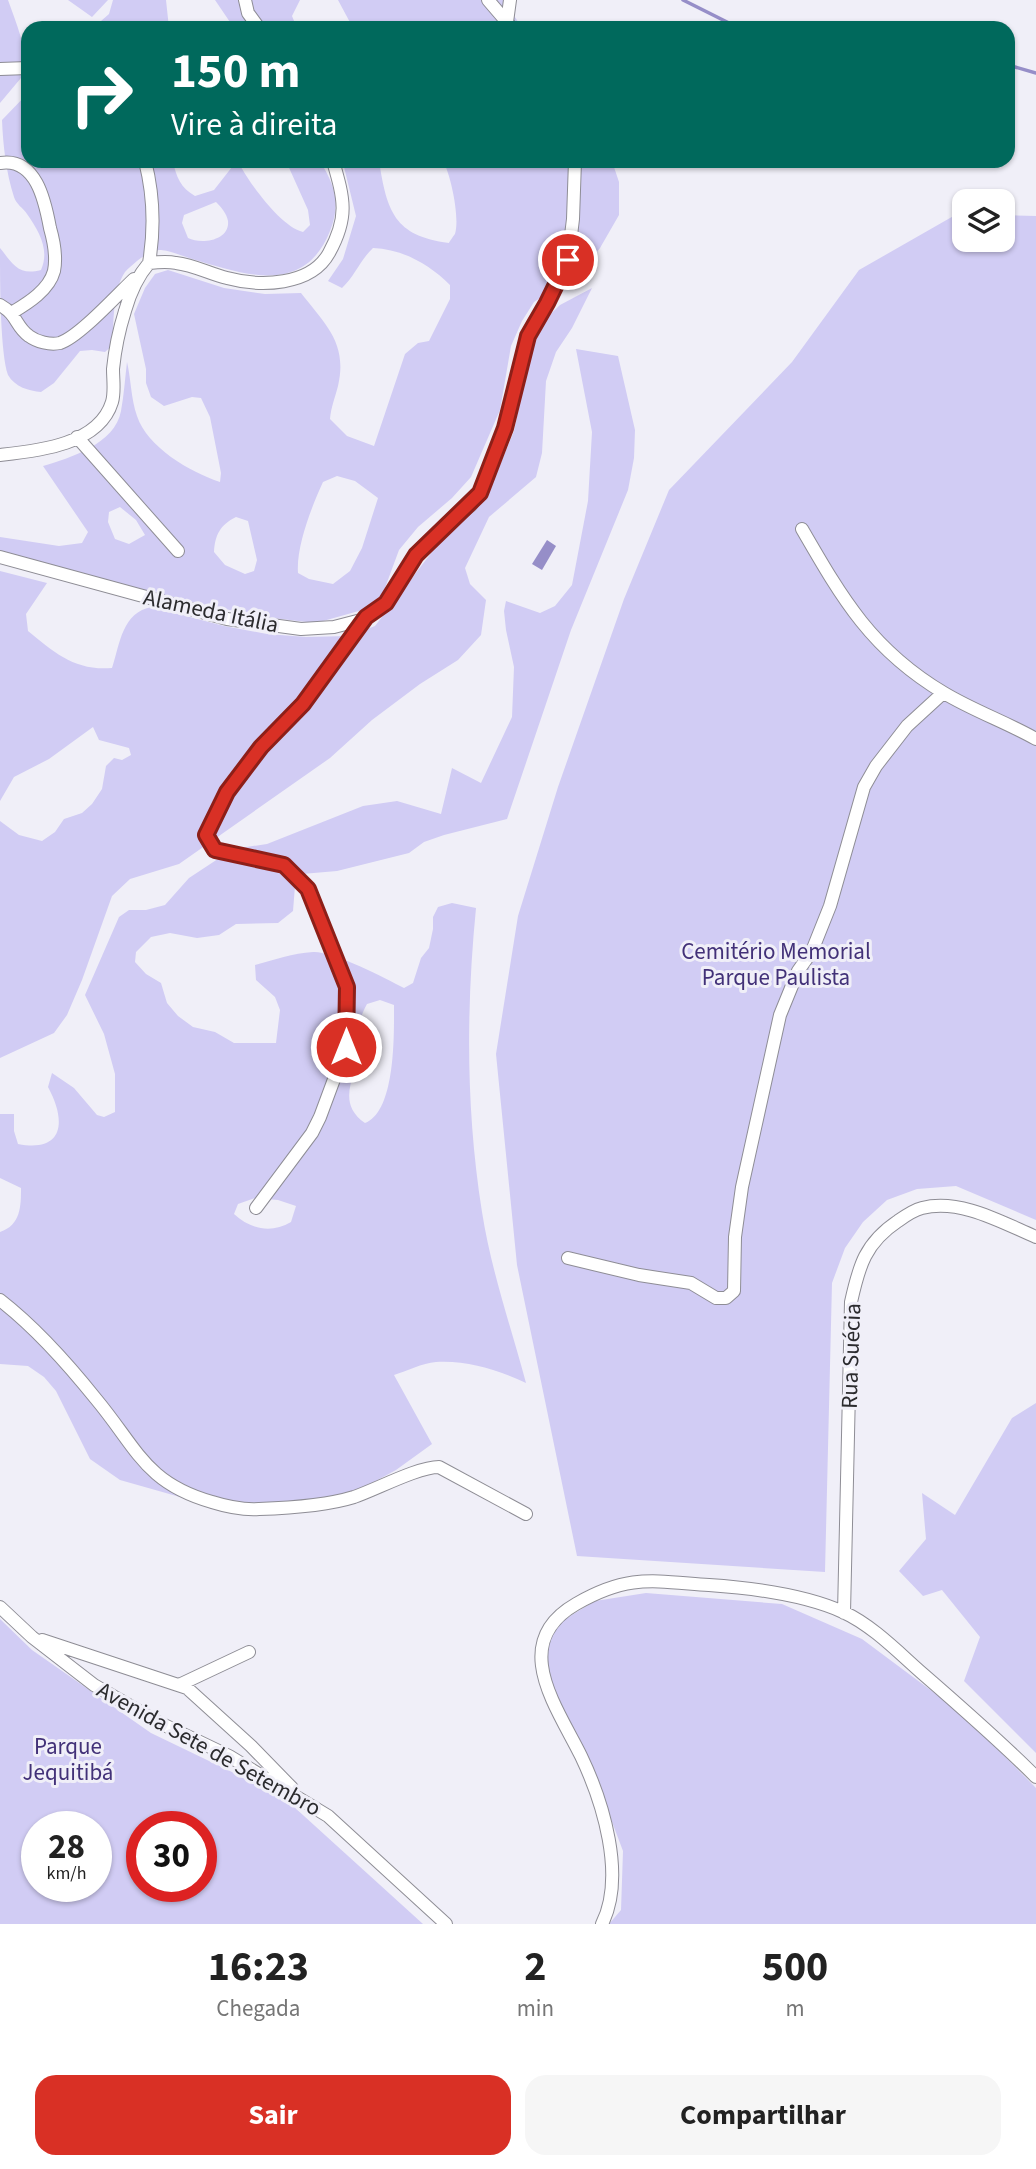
<!DOCTYPE html>
<html lang="pt">
<head>
<meta charset="utf-8">
<style>
	:root { --surface:#fff; --page:#f6f6f6; --text:#222; --muted:#767676; --accent:#d93025 }
	body { margin:0; font-family:"Source Sans 3",sans-serif; background:var(--page); color:var(--text); height:100vh; display:flex; flex-direction:column; font-size:26px; white-space:nowrap }
	* { box-sizing:border-box; margin:0 }
	p { font-size:23px; color:var(--muted) }
	.icon { flex:none; width:38px; height:38px; fill:none; stroke:currentColor; stroke-width:2; stroke-linecap:round; stroke-linejoin:round }
	.map { position:relative; height:1924px; overflow:hidden }
	.sheet { display:flex; flex-direction:column; background:var(--surface); flex:1 }
	.sheet>* { flex:none }
	.banner { position:absolute; left:21px; top:21px; width:994px; height:147px; border-radius:21px; box-shadow:0 2px 5px #0004; background:#00695c; color:#fff; overflow:hidden }
	.buttons { position:absolute; left:952px; top:189px; display:grid; gap:14px }
	.buttons a { display:grid; place-items:center; width:63px; height:63px; border-radius:14px; background:var(--surface); box-shadow:0 2px 5px #0004; font-size:35px }
	.speed { position:absolute; left:21px; top:1811px; display:flex; gap:14px; font-size:35px; font-weight:700; text-align:center }
	.speed>* { display:grid; place-content:center; width:91px; height:91px; border-radius:50%; background:var(--surface); box-shadow:0 2px 5px #0004; line-height:1 }
	.speed small { font-size:18px; font-weight:400 }
	.speed .limit { border:10px solid #d22; background:#fff; color:#111 }
	.pin { position:absolute; display:grid; place-items:center; width:60px; height:60px; color:#fff; margin:-30px; border:4px solid #fff; border-radius:50%; box-shadow:0 2px 7px #0007 }
	.me { position:absolute; width:77px; margin:-38px; rotate:0deg; stroke-linejoin:round; filter:drop-shadow(0 0 5px #0008) }
	.turn { display:flex; align-items:center; gap:24px; height:147px; padding:0 35px; font-size:32px }
	.turn .icon { width:91px; height:91px; stroke-width:2.5 }
	.turn b { display:block; font-size:49px; line-height:60px }
	.eta { display:flex; justify-content:space-evenly; align-items:center; height:119px; text-align:center }
	.eta b { font-size:42px; font-weight:700; line-height:49px }
	.action { display:flex; gap:14px; margin-top:auto; padding:14px 35px }
	.action a { flex:1; height:80px; border-radius:21px; background:var(--accent); color:#fff; font-size:28px; font-weight:700; line-height:80px; text-align:center }
	.action a+a { background:var(--page); color:var(--text) }
	.map>svg:first-child { display:block }
	.green { fill:#d1ccf4; fill-rule:evenodd }
	.water { fill:#968ec8 }
	.lines { fill:none; stroke-linecap:round; stroke-linejoin:round }
	.stream { stroke:#968ec8; stroke-width:3.5 }
	.street-casing { stroke:#8e8d95; stroke-width:14 }
	.street { stroke:#fff; stroke-width:12 }
	.route-casing { stroke:#8d1f18; stroke-width:18 }
	.route { stroke:#d93025; stroke-width:12 }
	.labels { text-anchor:middle; dominant-baseline:central; stroke-width:6; stroke-linejoin:round; paint-order:stroke }
	.street-label { font-size:23px; fill:#2b2b2e; stroke:#f0eff8 }
	.park-label { font-size:23px; fill:#423178; stroke:#f0eff8 }
</style>
</head>
<body>
<div class="map">
<svg width="1036" height="1924" viewBox="0 0 1036 1924">
	<rect width="100%" height="100%" fill="#f0eff8"/>
	<path class="green" d="M 0,0 L 8,0 C 17,25 26,46 26,72 L 0,103 Z
		M 68,0 L 108,0 L 92,17 Z
		M 113,0 L 166,0 L 169,28 L 93,28 L 109,14 Z
		M 215,0 L 300,0 L 292,16 L 297,28 L 234,28 Z
		M 338,0 L 504,0 L 522,28 L 353,28 Z
		M 28,93 L 28,161 L 173,161 C 176,177 181,188 195,196 L 214,190 L 232,167 L 228,161 L 241,161 L 240,165 C 250,184 281,227 303,232 L 310,225 L 308,210 L 286,161 L 320,161 C 335,186 341,203 330,231 C 304,297 243,274 192,259 C 182,256 171,251 161,250 C 152,250 143,256 137,261 C 133,265 128,268 125,272 C 113,289 113,325 113,345 L 105,352 L 92,350 L 80,351 L 54,383 L 41,392 C 29,391 15,387 8,375 C 0,352 0,278 0,248 C 13,264 18,276 41,270 C 50,250 39,231 27,214 C 23,208 16,204 14,197 C 6,172 3,145 2,120 ZM 216,202 C 221,207 227,214 228,221 C 230,240 202,245 188,238 L 182,223 L 184,215 Z
		M 340,161 L 379,161 C 387,211 394,236 449,243 C 449,242 455,234 455,234 C 460,218 451,175 443,161 L 612,161 L 619,182 L 619,215 L 600,248 L 583,270 L 534,302 L 522,321 L 511,346 L 500,410 L 471,477 L 452,498 L 418,527 L 399,550 L 382,596 L 373,607 L 316,623 L 263,617 L 116,586 L 0,553 L 0,537 L 59,546 L 82,543 L 88,532 L 43,466 C 70,458 115,444 121,411 C 124,395 125,378 127,362 C 131,379 131,399 137,416 C 147,447 190,472 220,482 L 221,473 L 210,417 L 201,398 L 192,397 L 164,406 L 151,397 L 146,383 L 146,369 L 134,314 L 145,288 L 155,274 L 168,270 L 224,288 L 265,294 L 301,293 C 325,324 348,343 338,386 C 335,398 331,407 330,419 L 347,436 L 374,446 L 405,354 L 418,343 L 429,341 L 450,299 L 450,285 C 429,264 402,249 373,248 C 360,260 355,276 342,288 L 328,281 L 343,259 L 356,216 L 344,167 ZM 337,476 L 355,481 L 378,498 L 362,548 L 350,571 L 333,584 L 309,579 L 298,573 C 296,546 312,506 323,482 ZM 120,507 L 136,520 L 145,535 L 129,544 L 115,539 L 108,522 L 109,512 ZM 236,517 L 248,521 L 257,560 L 254,571 L 245,574 L 225,565 L 214,552 C 215,535 220,525 236,517 Z
		M 957,214 L 964,214 L 964,240 L 1003,240 L 1003,215 L 1036,216 L 1036,1220 L 956,1186 L 917,1189 L 887,1200 L 863,1222 L 845,1248 L 832,1283 L 825,1572 L 577,1556 L 517,1265 L 496,1054 L 518,916 L 558,787 L 624,599 L 669,490 L 792,362 L 859,270 Z
		M 592,288 L 572,328 L 556,352 L 546,381 L 542,453 L 536,477 L 489,517 L 465,568 L 470,584 L 486,600 L 481,635 L 458,660 L 420,684 L 372,720 L 330,758 L 179,864 L 130,879 L 112,896 L 82,980 L 67,1015 L 54,1033 L 0,1058 L 0,821 L 19,835 L 42,841 L 55,832 L 64,819 L 82,813 L 92,804 L 102,789 L 106,766 L 114,758 L 122,760 L 131,755 L 129,748 L 99,740 L 93,727 L 49,759 L 14,777 L 0,801 L 0,571 L 47,583 L 26,614 L 28,631 C 55,653 75,671 112,668 C 120,644 122,612 152,607 L 224,626 L 267,634 L 306,637 L 349,636 L 375,626 L 435,548 L 475,508 L 492,484 L 514,431 L 535,329 L 560,305 Z
		M 576,349 L 618,356 L 635,430 L 634,458 L 628,490 L 571,630 L 507,819 L 444,835 L 424,842 L 409,853 L 337,871 L 302,874 L 295,886 L 293,911 L 278,923 L 236,924 L 219,935 L 197,938 L 170,933 L 151,937 L 136,952 L 135,962 L 146,974 L 161,983 L 167,1003 L 178,1016 L 193,1027 L 215,1032 L 234,1043 L 276,1043 L 280,1010 L 275,997 L 256,980 L 255,965 C 274,960 293,953 313,952 C 333,951 385,978 404,988 L 413,983 L 421,958 L 429,948 L 433,929 L 433,917 L 438,907 L 452,903 L 476,908 C 466,1010 466,1111 482,1212 C 491,1270 511,1327 526,1383 C 499,1370 466,1360 436,1362 C 422,1363 407,1371 394,1375 L 432,1444 L 396,1470 L 348,1496 L 240,1514 L 120,1480 L 90,1459 L 56,1391 L 44,1377 L 28,1366 L 0,1364 L 0,1232 C 21,1225 21,1206 21,1188 L 0,1178 L 0,1114 L 14,1114 L 14,1131 L 18,1144 C 65,1153 66,1120 48,1087 L 52,1073 L 74,1088 L 97,1115 L 104,1117 L 115,1112 L 115,1074 L 104,1034 L 85,995 L 119,917 L 129,910 L 146,910 L 165,905 L 189,878 L 233,849 L 267,844 L 363,806 L 397,801 L 441,814 L 452,768 L 481,783 L 512,717 L 514,667 L 506,630 L 504,611 L 506,601 L 540,613 L 555,606 L 572,585 L 588,501 L 592,432 ZM 380,1000 L 394,1005 C 394,1033 396,1111 365,1123 C 335,1102 356,1076 361,1047 C 365,1027 354,1027 367,1004 ZM 255,1198 L 278,1200 L 296,1206 L 291,1222 C 271,1234 250,1229 234,1214 L 238,1204 Z
		M 1036,1403 L 1036,1753 L 964,1681 L 980,1637 L 942,1590 L 923,1596 L 899,1571 L 926,1539 L 922,1493 L 955,1515 L 1012,1418 Z
		M 646,1593 L 782,1604 L 862,1639 L 964,1715 L 1036,1788 L 1036,1924 L 609,1924 L 621,1910 L 623,1851 L 588,1758 L 550,1686 L 546,1650 L 557,1624 L 595,1601 Z
		M 0,1619 L 32,1650 L 151,1733 L 234,1773 L 293,1806 L 423,1924 L 0,1924 ZM 37,1827 L 96,1827 L 96,1886 L 37,1886 ZM 201,1827 L 201,1886 L 142,1886 L 142,1827 Z"/>
	<path class="water" d="M 547,540 L 556,546 L 542,570 L 532,564 Z"/>
	<g class="lines">
		<path class="stream" d="M 683,0 L 739,28
			M 1008,65 L 1036,73"/>
		<g class="street-casing">
			<path id="street" d="M 245,0 L 248,13 L 259,28
				M 488,0 L 512,28
				M 507,22 L 510,0
				M 0,69 L 28,68
				M 145,161 C 154,196 155,227 149,263
				M 0,163 C 36,157 45,201 50,228 C 54,242 57,256 54,271 C 49,290 28,303 13,312
				M 0,305 C 18,315 15,326 29,336 C 37,342 50,345 60,343 C 79,337 118,294 134,279
				M 77,437 L 178,551
				M 0,455 C 37,451 99,445 112,402 C 115,392 113,380 113,369 C 115,349 119,330 125,311 C 130,293 137,277 149,263 C 158,262 167,261 176,263 C 194,265 210,274 227,278 C 260,287 311,286 329,253 C 349,217 344,199 333,161
				M 802,529 C 843,600 872,650 944,693 C 974,711 1006,722 1036,739
				M 0,557 L 227,619 L 301,629 L 334,627 L 361,620 L 373,613 L 386,603 L 416,555 L 435,535 L 471,505 L 480,493 L 505,428 L 528,336 L 568,260 L 573,219 L 575,161
				M 256,1208 L 312,1133 L 320,1117 L 346,1047 L 347,987 L 308,889 L 284,865 L 215,850 L 206,835 L 227,792 L 261,747 L 303,704 L 366,617
				M 568,1258 L 639,1275 L 691,1283 L 716,1298 L 726,1298 L 734,1291 L 735,1237 L 742,1187 L 780,1015 L 798,971 L 812,951 L 830,906 L 864,787 L 876,766 L 907,726 L 943,693
				M 0,1300 C 36,1328 68,1364 96,1399 C 137,1448 145,1483 212,1502 C 228,1507 243,1510 259,1509 C 290,1508 325,1506 354,1497 C 377,1489 418,1467 439,1467 L 526,1514
				M 0,1607 L 32,1637 L 94,1685 L 158,1722 L 229,1756 L 328,1816 L 446,1924
				M 844,1613 L 851,1302 C 859,1266 865,1243 898,1221 C 905,1216 914,1210 922,1208 C 960,1198 1003,1223 1036,1237
				M 42,1640 L 187,1688 L 251,1746 L 292,1788
				M 179,1685 L 249,1652
				M 602,1924 C 626,1876 603,1802 581,1756 C 557,1707 508,1643 576,1604 C 628,1574 652,1581 709,1585 C 753,1588 803,1594 843,1612 C 872,1625 899,1653 923,1674 C 961,1707 1000,1741 1036,1777"/>
		</g>
		<use href="#street" class="street"/>
	</g>
	<g class="lines">
		<g class="route-casing">
			<path id="route" d="M 346,1047 L 347,987 L 308,889 L 284,865 L 215,850 L 206,835 L 227,792 L 261,747 L 303,704 L 366,617 L 386,603 L 416,555 L 480,493 L 505,428 L 528,336 L 547,303 L 568,260"/>
		</g>
		<use href="#route" class="route"/>
	</g>
	<g class="labels">
		<g class="street-label">
			<text transform="translate(211 611) rotate(12)">Alameda Itália</text>
			<text transform="translate(851 1356) rotate(-88)">Rua Suécia</text>
			<text transform="translate(209 1749) rotate(29)">Avenida Sete de Setembro</text>
		</g>
		<g class="park-label">
			<text x="776" y="951">Cemitério Memorial<tspan x="776" dy="26">Parque Paulista</tspan></text>
			<text x="68" y="1746">Parque<tspan x="68" dy="26">Jequitibá</tspan></text>
		</g>
	</g>
</svg>
<div class="buttons">
<a><svg class="icon" aria-label="layers" viewBox="0 0 24 24"><path d="M12 4l9 5-9 5-9-5zM3 14l9 5 9-5"/></svg></a>
</div>
<div class="speed"><div>28<small>km/h</small></div><div class="limit">30</div></div>
<div class="pin" style="left:568px;top:260px;background:#d93025"><svg class="icon" aria-label="arrive" viewBox="0 0 24 24"><path d="M6 21V4h12l-3 4 3 4H6"/></svg></div>
<svg class="me" style="left:346px;top:1047px" viewBox="-20 -20 40 40"><circle r="17" fill="#d93025" stroke="#fff" stroke-width="3"/><path d="M0-11L8 9 0 5-8 9z" fill="#fff"/></svg>
<div class="banner">
<div class="turn"><svg class="icon" aria-label="right" viewBox="0 0 24 24"><path d="M7 20v-9h11M14 6l5 5-5 5"/></svg><div><b>150 m</b>Vire à direita</div></div>
</div>
</div>
<section class="sheet">
<div class="eta">
<div><b>16:23</b><p>Chegada</p></div>
<div><b>2</b><p>min</p></div>
<div><b>500</b><p>m</p></div>
</div>
<div class="action"><a>Sair</a><a>Compartilhar</a></div>
</section>
</body>
</html>
